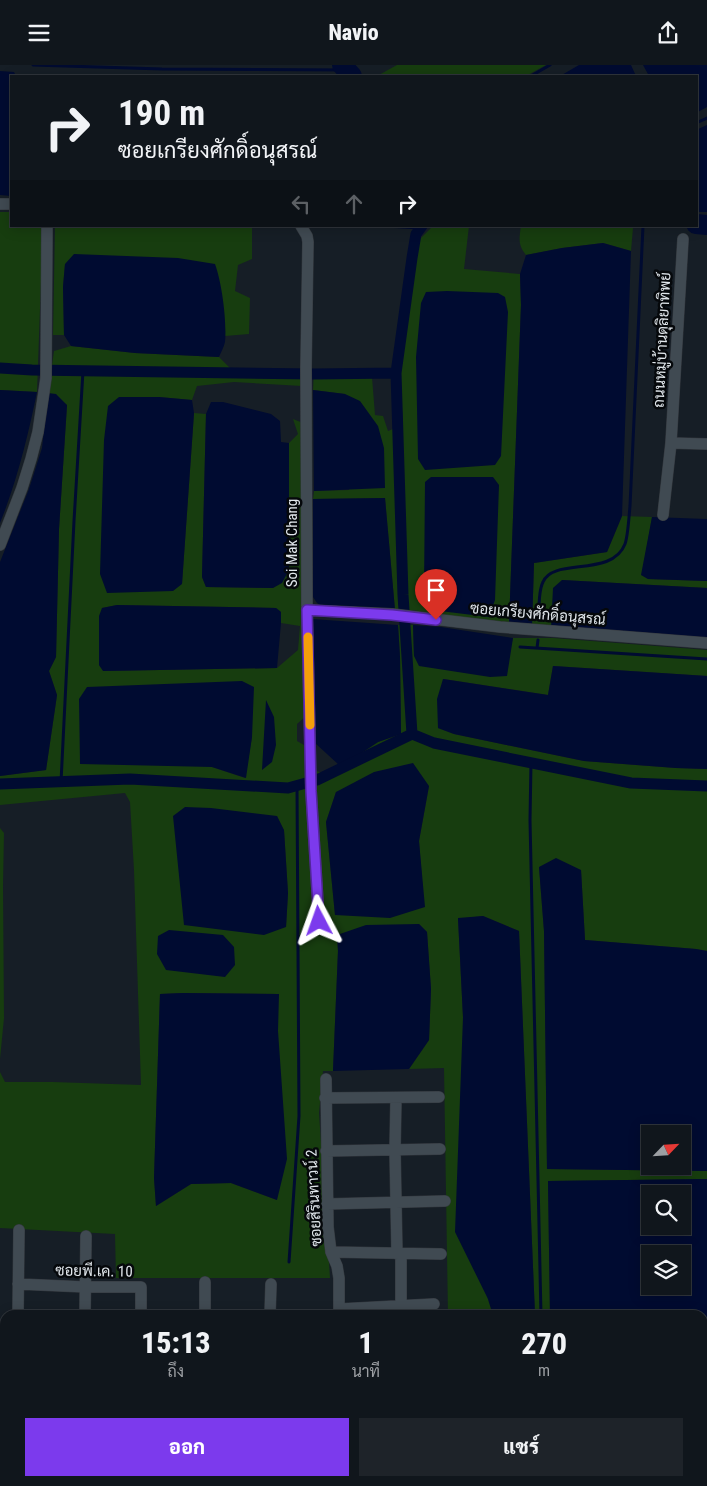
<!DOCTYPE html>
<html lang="th">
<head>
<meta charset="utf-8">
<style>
	:root { --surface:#10161c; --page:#1e2329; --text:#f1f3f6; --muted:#9c9fa3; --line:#30353b; --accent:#7c3aed }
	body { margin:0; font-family:"Roboto Condensed",Sarabun,sans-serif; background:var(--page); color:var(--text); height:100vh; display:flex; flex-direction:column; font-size:19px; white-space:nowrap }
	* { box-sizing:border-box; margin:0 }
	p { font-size:16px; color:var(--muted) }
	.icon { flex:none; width:28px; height:28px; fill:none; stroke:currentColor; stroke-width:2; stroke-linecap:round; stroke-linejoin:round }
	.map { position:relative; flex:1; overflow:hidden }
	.panel { position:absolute; left:0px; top:1245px; width:708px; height:176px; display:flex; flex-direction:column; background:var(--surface); border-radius:15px 15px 0 0; box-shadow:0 2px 12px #0003,0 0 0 1px var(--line) }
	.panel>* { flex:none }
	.guide { position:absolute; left:10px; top:10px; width:688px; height:152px; border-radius:0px; box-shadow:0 2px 12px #0003,0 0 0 1px var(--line); background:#10161c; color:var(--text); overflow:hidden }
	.needle { width:32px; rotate:65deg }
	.buttons { position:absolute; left:641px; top:1060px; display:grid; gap:10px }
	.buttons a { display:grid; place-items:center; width:50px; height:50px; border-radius:0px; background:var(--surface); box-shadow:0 2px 12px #0003,0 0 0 1px var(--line); font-size:25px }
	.pin { position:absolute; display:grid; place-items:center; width:42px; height:42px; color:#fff; margin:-51px -21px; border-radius:50% 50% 50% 0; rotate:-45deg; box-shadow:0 0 5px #0007 }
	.pin .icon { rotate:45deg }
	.me { position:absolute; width:55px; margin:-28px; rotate:356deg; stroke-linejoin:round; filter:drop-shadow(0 0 4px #0008) }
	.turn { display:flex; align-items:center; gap:18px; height:105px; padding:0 25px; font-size:22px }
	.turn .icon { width:65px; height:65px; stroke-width:2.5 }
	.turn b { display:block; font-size:35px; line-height:42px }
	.lanes { display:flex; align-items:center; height:48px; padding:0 25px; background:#0003; justify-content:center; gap:25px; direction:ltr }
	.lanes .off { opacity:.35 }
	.eta { display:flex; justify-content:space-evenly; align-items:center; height:85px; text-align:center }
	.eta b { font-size:30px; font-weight:800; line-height:35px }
	.button { display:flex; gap:10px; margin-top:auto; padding:10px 25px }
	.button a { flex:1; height:58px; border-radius:0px; background:var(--accent); color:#fff; font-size:20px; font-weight:800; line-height:58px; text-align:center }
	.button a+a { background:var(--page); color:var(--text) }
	header { display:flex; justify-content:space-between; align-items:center; height:65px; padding:0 25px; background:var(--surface); font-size:22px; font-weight:800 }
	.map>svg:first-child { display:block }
	.green { fill:#173d0f; fill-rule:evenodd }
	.water { fill:#000b31; fill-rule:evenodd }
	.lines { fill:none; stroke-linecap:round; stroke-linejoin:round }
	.stream { stroke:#000b31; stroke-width:3 }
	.canal { stroke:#000b31; stroke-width:11 }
	.river { stroke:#000b31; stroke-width:20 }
	.street-casing { stroke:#34393f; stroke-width:12 }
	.street { stroke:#404a52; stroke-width:11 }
	.route-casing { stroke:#51269a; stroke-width:12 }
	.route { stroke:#7c3aed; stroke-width:9 }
	.slow { stroke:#f59e0b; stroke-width:9 }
	.labels { text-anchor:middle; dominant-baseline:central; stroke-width:5; stroke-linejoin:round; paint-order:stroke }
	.street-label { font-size:15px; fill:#e0e6eb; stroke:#05080b }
</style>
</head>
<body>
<header><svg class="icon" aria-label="menu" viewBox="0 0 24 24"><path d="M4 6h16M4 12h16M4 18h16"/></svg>Navio<svg class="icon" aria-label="share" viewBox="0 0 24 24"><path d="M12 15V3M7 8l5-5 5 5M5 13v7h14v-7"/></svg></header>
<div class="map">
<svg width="707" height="1421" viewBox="0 0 707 1421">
	<rect width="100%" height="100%" fill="#161e26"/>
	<path class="green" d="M 397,0 L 546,0 L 526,11 L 377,11 Z
		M 0,147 L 11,147 L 11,161 L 43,161 L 37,327 L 0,325 Z
		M 55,161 L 252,161 L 252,194 L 238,200 L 235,226 L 250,233 L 249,269 L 225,271 L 225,265 L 65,199 L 63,222 L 64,270 L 53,270 Z
		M 433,161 L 469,161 L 464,204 L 520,209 L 521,240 L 509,559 L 412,545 L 395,545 L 385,433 L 313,434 L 314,426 L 349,425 L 345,329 L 313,325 L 314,305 L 372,312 L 375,350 L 383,351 L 388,366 L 403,360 L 399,297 L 407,234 L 417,177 Z
		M 521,161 L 633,163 L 631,186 L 603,178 L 562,183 L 526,190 C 518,180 519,174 521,161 Z
		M 71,281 L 135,288 L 219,292 L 231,304 L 300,306 L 302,321 L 234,317 L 197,321 L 192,335 L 159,332 L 119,332 L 182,519 L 194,348 L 206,349 L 202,512 L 206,522 L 273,523 L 289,505 L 289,378 L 298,369 L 293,354 L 303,358 L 306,651 L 297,659 L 297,676 L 304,680 L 317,706 L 322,708 L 351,695 L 378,677 L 401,669 L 400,592 L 398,560 L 413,560 L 414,591 L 511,581 L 513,573 L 553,573 L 707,585 L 707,611 L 553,601 L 548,630 L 444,614 L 438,663 L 454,669 L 584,696 L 676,703 L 707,704 L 707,886 L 696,884 L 585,875 L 581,805 L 539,802 L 544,866 L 547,1104 L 707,1106 L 707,1114 L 548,1116 L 550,1250 L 535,1250 L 519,866 L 483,851 L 458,854 L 463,952 L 488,1234 L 493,1250 L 448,1250 L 444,1003 L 409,1004 L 429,975 L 431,924 L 427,867 L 419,859 L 337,870 L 338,886 L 333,1006 L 323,1006 L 319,1048 L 330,1213 L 116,1213 L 115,1169 L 0,1163 L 0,1007 L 5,1017 L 53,1017 L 141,1020 L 134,805 L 130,737 L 125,728 L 0,740 L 0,711 L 46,705 L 57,630 L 49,606 L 56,592 L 59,464 L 67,340 L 48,328 L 54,286 ZM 117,540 L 276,543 L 281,547 L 281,558 L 300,561 L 298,585 L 277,603 L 104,606 L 99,600 L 102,543 ZM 252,672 L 245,713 L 212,702 ZM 429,721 L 419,776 L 424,842 L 335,850 L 326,757 L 336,727 ZM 277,751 L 284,766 L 288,828 L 286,862 ZM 183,928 L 278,929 L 277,1135 L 231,1118 L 191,1119 L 156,1141 L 154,1113 L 160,929 Z
		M 622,451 L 652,452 L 642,510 L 648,514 L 707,516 L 707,523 L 562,515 L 551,563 L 532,561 L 534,498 L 607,487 Z
		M 0,763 L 4,768 L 3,821 L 4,953 L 0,994 Z"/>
	<path class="water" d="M 579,0 L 631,0 L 636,11 L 560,11 Z
		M 643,0 L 707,0 L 707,42 L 696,48 L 696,11 L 649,11 Z
		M 0,6 L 14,7 L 16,11 L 11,11 L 11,131 L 0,130 Z
		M 707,60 L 707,147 L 696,147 L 696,65 Z
		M 603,178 L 631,186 L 622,451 L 607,487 L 534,498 L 532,561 L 509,559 L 521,240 L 520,209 L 526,190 L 562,183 Z
		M 74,189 L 178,193 L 215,199 C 222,218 227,257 225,277 C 224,282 221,287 219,292 L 135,288 L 71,281 L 64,270 L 63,222 L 65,199 Z
		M 447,226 L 498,228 L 505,232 L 508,247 L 501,391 L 495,400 L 425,405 L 418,394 L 416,292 L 421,238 L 426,227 Z
		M 0,325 L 37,327 C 28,371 17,416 0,458 Z
		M 313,325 L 345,329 L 360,336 L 378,361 L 384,383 L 385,423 L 314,426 Z
		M 48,328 L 56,329 L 67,340 L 59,464 L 56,592 L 49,606 L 57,630 L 46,705 L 0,711 L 0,497 L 29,424 L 42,383 Z
		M 119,332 L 159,332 L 192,335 L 194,348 L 182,519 L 173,526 L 107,528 L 100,509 L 104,375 L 108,341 Z
		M 211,337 L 223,337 L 271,349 L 280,356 L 281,377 L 289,378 L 289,505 L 282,518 L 273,523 L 206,522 L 202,512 L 206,349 Z
		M 431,412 L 493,412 L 499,420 L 495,535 L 489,552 L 432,545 L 426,540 L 424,525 L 425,417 Z
		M 385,433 L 395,545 L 323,542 L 317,538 L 313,532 L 313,434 Z
		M 652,452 L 707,454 L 707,516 L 648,514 L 641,510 Z
		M 562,515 L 707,523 L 707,573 L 551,563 L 553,523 Z
		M 117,540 L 276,543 L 281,547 L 281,558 L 277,603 L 103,606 L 99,600 L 99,551 L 102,543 Z
		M 312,554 L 398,560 L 400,592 L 401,669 L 378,677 L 351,695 L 339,700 L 315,678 Z
		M 413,560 L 441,562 L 513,573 L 507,611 L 490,612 L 419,601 L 414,591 Z
		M 553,601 L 707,611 L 707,704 L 676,703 L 584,696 L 454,669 L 438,663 L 437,634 L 443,614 L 548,630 Z
		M 242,616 L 254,622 L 252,672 L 246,713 L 212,702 L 80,699 L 79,634 L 87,622 Z
		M 266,635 L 274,652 L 276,680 L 272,697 L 262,705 Z
		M 413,698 L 429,721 L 419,776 L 425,842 L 390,853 L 335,850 L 326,757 L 336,727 L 374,707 Z
		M 185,742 L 211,743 L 277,751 L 284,765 L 288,828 L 286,862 L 264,870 L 184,860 L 173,751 Z
		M 556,793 L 581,805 L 585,875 L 696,884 L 707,886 L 707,1106 L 547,1104 L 544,866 L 539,802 ZM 650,1069 L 682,1069 L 682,1101 L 650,1101 Z
		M 483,851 L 519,866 L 535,1250 L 493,1250 L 488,1234 L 455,1167 L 463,952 L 458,853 Z
		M 419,859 L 427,867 L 431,924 L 429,975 L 409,1004 L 333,1006 L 338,886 L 337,870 L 366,860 Z
		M 169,865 L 223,870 L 234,882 L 235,900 L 225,912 L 166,905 L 157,889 L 158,871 Z
		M 183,928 L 279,929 L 278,966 L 287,1094 L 277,1135 L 231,1118 L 191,1119 L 156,1141 L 154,1113 L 160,929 Z
		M 707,1114 L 707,1421 L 653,1421 L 652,1416 L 702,1416 L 702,1250 L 550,1250 L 548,1116 ZM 650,1129 L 682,1129 L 682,1161 L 650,1161 ZM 650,1189 L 682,1189 L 682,1221 L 650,1221 Z"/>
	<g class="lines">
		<path class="stream" d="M 33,0 L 162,4 L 346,5
			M 531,11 L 550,0
			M 696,58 L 707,53
			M 386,161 L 420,163
			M 539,555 C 539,545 538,527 543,517 C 553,492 612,513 625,479 C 628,471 629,451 630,441 L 643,161
			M 520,582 L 707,594
			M 537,583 L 538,575
			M 531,698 L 530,755 L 541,1250
			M 61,717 L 74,456 L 83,306
			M 289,1197 L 299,1051 L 297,720
			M 543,1416 L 544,1421"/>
		<path class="canal" d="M 422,161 L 416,169 L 412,193 L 396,308 L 403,530 L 412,669 L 434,678 L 631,718 L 707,721
			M 0,303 L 32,305 L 314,309 L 396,308
			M 0,719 L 130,714 L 288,723 L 317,715 L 412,669"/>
		<path class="river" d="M 342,0 L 352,11
			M 696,159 L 707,160"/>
		<g class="street-casing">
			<path id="street" d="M 0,139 L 11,139
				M 301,161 L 307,171 L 308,177 L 306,302 L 307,545 L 311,726 L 319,856
				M 671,378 L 707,379
				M 663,450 L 671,378 L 683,174
				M 0,480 L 22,423 L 31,394 L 38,367 L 46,313 L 47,161
				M 307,545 L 392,549 L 500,562 L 707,578
				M 326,1014 L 328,1162 L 331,1187 L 337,1201 L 339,1213 L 339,1250
				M 325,1033 L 439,1032
				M 396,1033 L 395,1085 L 397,1189
				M 326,1086 L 440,1084
				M 327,1139 L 445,1136
				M 331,1187 L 441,1189
				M 18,1219 L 86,1222 L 141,1222 L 141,1250
				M 339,1244 L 434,1239
				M 18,1250 L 19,1165
				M 85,1250 L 86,1171
				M 205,1250 L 205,1217
				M 270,1250 L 271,1219
				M 401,1250 L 401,1189
				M 338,1416 L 338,1421
				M 14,1421 L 14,1416
				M 82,1421 L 82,1416
				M 137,1421 L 137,1416
				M 199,1421 L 199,1416
				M 264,1421 L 264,1416
				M 401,1421 L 401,1416"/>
		</g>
		<use href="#street" class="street"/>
	</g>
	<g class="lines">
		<g class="route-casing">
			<path id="route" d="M 319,856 L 311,726 L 307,545 L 392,550 L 436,555"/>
		</g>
		<use href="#route" class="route"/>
		<path class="slow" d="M 308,572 L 310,660"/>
	</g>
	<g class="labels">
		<g class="street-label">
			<text transform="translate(662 275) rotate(-87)">ถนนหมู่บ้านดุลิยาทิพย์</text>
			<text transform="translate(292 478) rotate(-90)">Soi Mak Chang</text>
			<text transform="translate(538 549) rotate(5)">ซอยเกรียงศักดิ์อนุสรณ์</text>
			<text transform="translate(314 1133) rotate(-93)">ซอยสิรินทาวน์ 2</text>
			<text transform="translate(94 1206) rotate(1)">ซอยพี.เค. 10</text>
		</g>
	</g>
</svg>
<div class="buttons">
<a><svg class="needle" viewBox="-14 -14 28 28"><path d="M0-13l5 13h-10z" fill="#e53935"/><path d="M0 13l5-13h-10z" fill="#9c9fa3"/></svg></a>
<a><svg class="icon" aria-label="search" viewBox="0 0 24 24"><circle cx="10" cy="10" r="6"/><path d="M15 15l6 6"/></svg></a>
<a><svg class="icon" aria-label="layers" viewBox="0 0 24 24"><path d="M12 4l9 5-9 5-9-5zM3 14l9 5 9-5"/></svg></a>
</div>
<div class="pin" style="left:436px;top:555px;background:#d93025"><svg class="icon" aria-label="arrive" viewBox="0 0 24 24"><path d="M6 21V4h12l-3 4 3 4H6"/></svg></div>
<svg class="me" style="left:319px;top:856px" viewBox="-20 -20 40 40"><path d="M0-17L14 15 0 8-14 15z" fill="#7c3aed" stroke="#fff" stroke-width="4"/></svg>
<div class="guide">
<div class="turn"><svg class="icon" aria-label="right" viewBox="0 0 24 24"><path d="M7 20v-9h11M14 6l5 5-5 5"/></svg><div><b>190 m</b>ซอยเกรียงศักดิ์อนุสรณ์</div></div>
<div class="lanes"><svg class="icon off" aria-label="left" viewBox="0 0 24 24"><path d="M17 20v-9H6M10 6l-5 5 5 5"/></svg><svg class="icon off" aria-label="ahead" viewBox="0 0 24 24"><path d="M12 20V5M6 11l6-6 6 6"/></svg><svg class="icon" aria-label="right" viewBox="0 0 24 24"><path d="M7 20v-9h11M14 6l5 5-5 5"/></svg></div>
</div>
<section class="panel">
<div class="eta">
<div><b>15:13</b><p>ถึง</p></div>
<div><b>1</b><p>นาที</p></div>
<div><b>270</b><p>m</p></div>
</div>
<div class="button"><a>ออก</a><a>แชร์</a></div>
</section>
</div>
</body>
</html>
